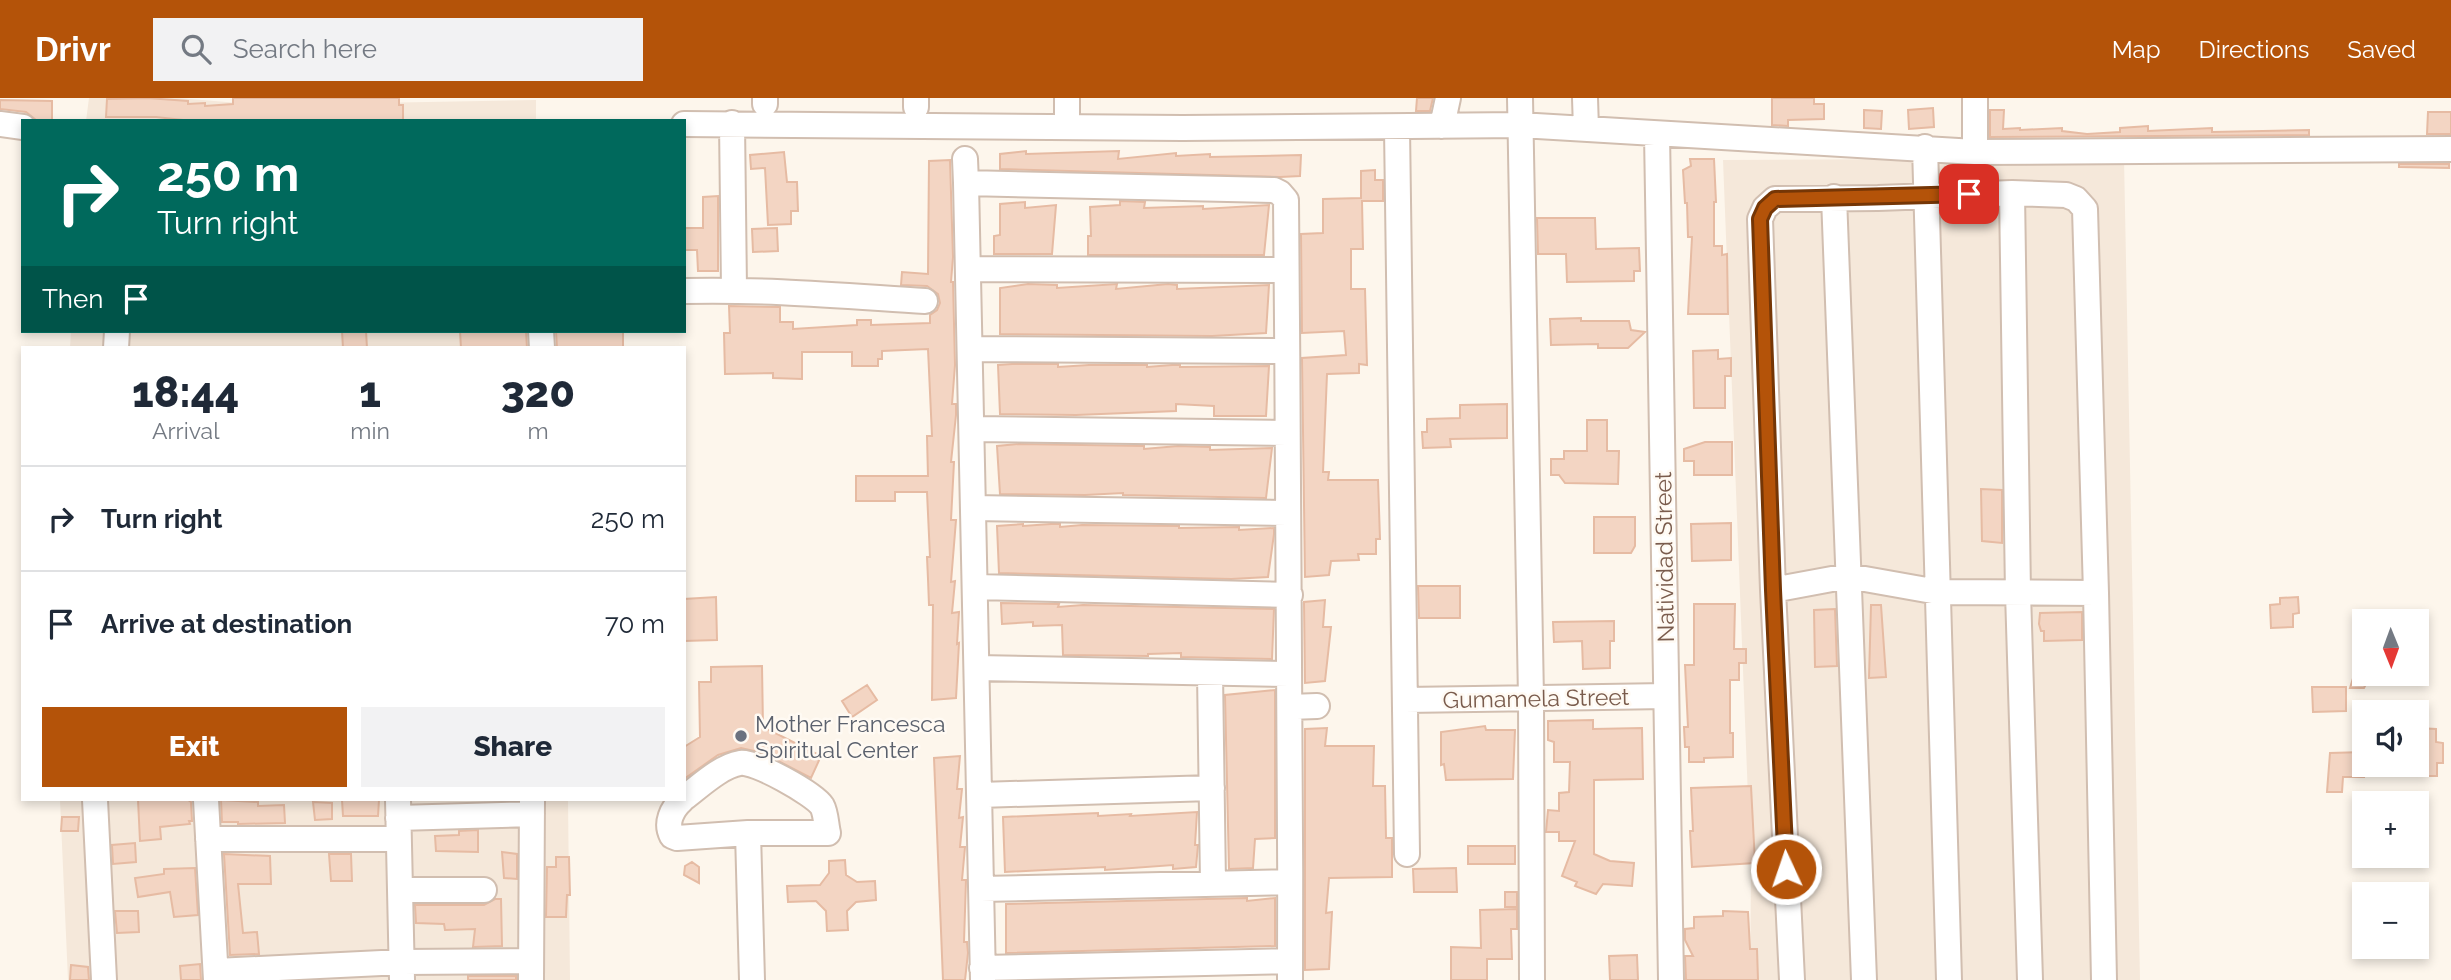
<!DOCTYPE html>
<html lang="en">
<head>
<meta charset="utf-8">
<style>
	:root { --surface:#fff; --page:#f2f2f3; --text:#1f2937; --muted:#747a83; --line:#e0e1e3; --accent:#b45309 }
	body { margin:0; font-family:Raleway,sans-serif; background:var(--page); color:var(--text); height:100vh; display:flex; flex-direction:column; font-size:26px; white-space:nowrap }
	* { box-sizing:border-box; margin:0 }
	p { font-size:23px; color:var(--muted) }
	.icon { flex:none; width:38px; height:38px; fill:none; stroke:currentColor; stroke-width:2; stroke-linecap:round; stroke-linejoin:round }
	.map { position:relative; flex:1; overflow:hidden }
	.details { position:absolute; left:21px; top:248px; width:665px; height:455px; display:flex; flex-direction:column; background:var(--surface); border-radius:0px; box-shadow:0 4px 10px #0003 }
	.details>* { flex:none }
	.banner { position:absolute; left:21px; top:21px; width:665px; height:214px; border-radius:0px; box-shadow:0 4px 10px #0003; background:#00695c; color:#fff; overflow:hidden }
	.needle { width:46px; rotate:179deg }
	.fabs { position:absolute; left:2352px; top:511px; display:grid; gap:14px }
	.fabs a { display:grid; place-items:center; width:77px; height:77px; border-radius:0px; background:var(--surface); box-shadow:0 4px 10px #0003; font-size:35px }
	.pin { position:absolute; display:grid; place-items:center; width:60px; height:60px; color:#fff; margin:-30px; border-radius:14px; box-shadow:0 4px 10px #0006 }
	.me { position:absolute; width:77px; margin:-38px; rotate:357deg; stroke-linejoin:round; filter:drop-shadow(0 0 5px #0008) }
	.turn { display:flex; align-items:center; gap:24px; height:147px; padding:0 21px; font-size:32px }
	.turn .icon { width:91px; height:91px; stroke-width:2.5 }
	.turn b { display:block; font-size:49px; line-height:60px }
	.then { display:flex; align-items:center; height:66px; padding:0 21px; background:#0003; gap:14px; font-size:26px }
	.eta { display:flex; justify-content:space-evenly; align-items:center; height:119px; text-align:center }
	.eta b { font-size:42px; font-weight:800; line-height:49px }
	.action { display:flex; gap:14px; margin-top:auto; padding:14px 21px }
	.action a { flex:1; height:80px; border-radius:0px; background:var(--accent); color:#fff; font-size:28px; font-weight:800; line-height:80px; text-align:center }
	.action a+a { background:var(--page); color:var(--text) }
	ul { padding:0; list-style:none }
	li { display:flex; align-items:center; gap:21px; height:105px; padding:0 21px; border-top:2px solid var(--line) }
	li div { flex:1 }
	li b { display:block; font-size:26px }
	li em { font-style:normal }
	header { display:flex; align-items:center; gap:42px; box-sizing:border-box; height:98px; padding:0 35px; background:var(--accent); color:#fff }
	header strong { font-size:33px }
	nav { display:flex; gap:38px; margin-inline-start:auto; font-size:24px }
	.search { width:490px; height:63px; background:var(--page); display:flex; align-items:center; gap:18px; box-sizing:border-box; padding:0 24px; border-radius:0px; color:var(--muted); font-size:26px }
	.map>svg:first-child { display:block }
	.residential { fill:#f5e8da }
	.building { fill:#f3d5c3; stroke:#e6bba3; stroke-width:2 }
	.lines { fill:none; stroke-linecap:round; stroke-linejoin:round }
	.minor-casing { stroke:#d1beb0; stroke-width:28 }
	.minor { stroke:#fff; stroke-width:24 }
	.route-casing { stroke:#753606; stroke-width:18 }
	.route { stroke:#b45309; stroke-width:12 }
	.worship-dot { fill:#6b7280; stroke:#fffaf3; stroke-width:2.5 }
	.labels { text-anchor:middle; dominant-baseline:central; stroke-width:5; stroke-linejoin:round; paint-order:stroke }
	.street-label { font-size:23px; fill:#7a5c4d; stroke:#fffaf3 }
	.worship-label { font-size:23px; fill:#5b616d; stroke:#fffaf3; text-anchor:start }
</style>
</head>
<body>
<header>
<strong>Drivr</strong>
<div class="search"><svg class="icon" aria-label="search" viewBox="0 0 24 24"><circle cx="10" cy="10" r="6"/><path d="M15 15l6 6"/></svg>Search here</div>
<nav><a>Map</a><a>Directions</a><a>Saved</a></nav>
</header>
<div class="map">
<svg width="2451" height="882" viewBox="0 0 2451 882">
	<rect width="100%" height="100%" fill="#fdf6ec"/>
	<path class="residential" d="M 89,0 L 178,0 L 262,7 L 536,2 L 536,23 L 86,23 Z
		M 2124,60 L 2140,882 L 1750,882 L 1751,776 L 1723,62 Z
		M 71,233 L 542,233 L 544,250 L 70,250 Z
		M 60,702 L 568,702 L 570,882 L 68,882 Z"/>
	<path class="building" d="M 147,0 L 188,3 L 188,6 L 205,5 L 205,8 L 233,6 L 233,0 L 399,0 L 399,7 L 403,7 L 403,23 L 192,23 L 156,19 L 106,19 L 107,1 Z
		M 1417,0 L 1433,0 L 1430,13 L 1416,13 Z
		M 1772,0 L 1814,0 L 1814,6 L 1824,6 L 1824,21 L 1788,22 L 1788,28 L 1772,27 Z
		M 0,2 L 52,3 L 52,22 L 36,22 L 26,14 L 0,11 Z
		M 1933,10 L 1934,29 L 1909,31 L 1908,12 Z
		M 1864,12 L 1882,13 L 1881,31 L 1864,30 Z
		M 1990,12 L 2004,12 L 2003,31 L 2020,30 L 2020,32 L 2062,30 L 2062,33 L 2087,36 L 2120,34 L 2120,30 L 2148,28 L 2148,33 L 2212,30 L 2212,34 L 2309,32 L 2309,37 L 1990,39 Z
		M 2428,14 L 2451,14 L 2451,36 L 2427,36 Z
		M 1026,53 L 1026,56 L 1119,53 L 1118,61 L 1176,55 L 1176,58 L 1210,56 L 1210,59 L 1301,57 L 1300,78 L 1280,79 L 1000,71 L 1000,56 Z
		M 784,54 L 787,84 L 797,84 L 798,113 L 791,113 L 791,126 L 768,127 L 765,70 L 751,71 L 750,57 Z
		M 1690,61 L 1714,61 L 1716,104 L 1714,104 L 1714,148 L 1722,148 L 1722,157 L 1727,156 L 1728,216 L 1688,216 L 1692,139 L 1688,139 L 1687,105 L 1685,105 L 1683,72 L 1691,68 Z
		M 950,62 L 953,159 L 951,184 L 953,184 L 955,267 L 952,306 L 956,306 L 956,317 L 951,364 L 954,364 L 951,422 L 956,422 L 951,484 L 955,483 L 952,515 L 959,514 L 957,546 L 959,545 L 956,600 L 932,602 L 933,507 L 929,507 L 928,481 L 927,459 L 930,459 L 927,394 L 895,394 L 895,403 L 856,403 L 856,378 L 928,378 L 927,338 L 932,338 L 928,251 L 882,253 L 882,261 L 878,261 L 878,268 L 852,268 L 852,254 L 802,254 L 802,281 L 773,280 L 773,275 L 725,276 L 724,235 L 730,235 L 729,208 L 780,209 L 780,224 L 793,224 L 793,231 L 857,227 L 857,222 L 871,222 L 871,227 L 930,225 L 930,217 L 937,212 L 940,205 L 938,196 L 927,188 L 901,187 L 902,174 L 928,176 L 929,63 Z
		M 2399,66 L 2449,66 L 2449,70 L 2399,69 Z
		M 1375,72 L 1375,82 L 1383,82 L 1383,103 L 1362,103 L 1363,151 L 1351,151 L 1351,191 L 1365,191 L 1367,267 L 1359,266 L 1359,275 L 1327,276 L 1323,374 L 1329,374 L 1328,382 L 1378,382 L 1380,441 L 1376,441 L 1376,456 L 1358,456 L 1359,462 L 1331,463 L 1329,477 L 1305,479 L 1302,260 L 1346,257 L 1344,233 L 1302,235 L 1301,136 L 1323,135 L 1323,101 L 1361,100 L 1361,73 Z
		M 718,98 L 718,173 L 698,173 L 697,152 L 684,152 L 684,130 L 703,130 L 703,99 Z
		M 1120,103 L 1145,104 L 1144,110 L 1203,108 L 1203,111 L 1269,107 L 1264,157 L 1088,157 L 1088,138 L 1091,138 L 1090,109 L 1120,107 Z
		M 1025,104 L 1025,110 L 1056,107 L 1052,156 L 994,156 L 994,138 L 1000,137 L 1000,106 Z
		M 1537,120 L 1595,120 L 1596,151 L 1639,150 L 1640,173 L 1634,173 L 1634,183 L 1567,184 L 1566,156 L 1538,156 Z
		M 777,130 L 778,153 L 753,154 L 752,131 Z
		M 1028,186 L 1057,187 L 1057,190 L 1117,186 L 1116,191 L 1168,186 L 1177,187 L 1177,191 L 1269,187 L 1266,235 L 1212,238 L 1000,236 L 1000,190 Z
		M 1581,220 L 1581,223 L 1629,223 L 1631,232 L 1645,234 L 1628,250 L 1598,250 L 1598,246 L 1551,247 L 1550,221 Z
		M 342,233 L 366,233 L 367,250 L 343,250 Z
		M 460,233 L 526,233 L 527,250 L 461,250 Z
		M 556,233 L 623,233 L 623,250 L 557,250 Z
		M 1718,252 L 1718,261 L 1731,260 L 1731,278 L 1725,278 L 1725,310 L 1694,310 L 1693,253 Z
		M 1012,266 L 1058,266 L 1058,269 L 1089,267 L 1147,267 L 1147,269 L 1172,267 L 1180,267 L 1180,269 L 1269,268 L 1266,318 L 1214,318 L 1214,308 L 1176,306 L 1176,313 L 1076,317 L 1000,316 L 998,267 Z
		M 1507,306 L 1507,340 L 1450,341 L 1451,349 L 1423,350 L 1422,334 L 1427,334 L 1427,321 L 1460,320 L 1460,307 Z
		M 1587,322 L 1607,322 L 1607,353 L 1619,353 L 1618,386 L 1565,385 L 1559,377 L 1551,377 L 1551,361 L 1564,361 L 1564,353 L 1587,353 Z
		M 1705,344 L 1732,344 L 1732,377 L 1694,377 L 1694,363 L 1684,363 L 1684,351 Z
		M 1019,346 L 1144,348 L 1144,351 L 1178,348 L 1210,349 L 1210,352 L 1272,350 L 1266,400 L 1123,397 L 1123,395 L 1085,397 L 1000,396 L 997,348 Z
		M 1981,391 L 2002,392 L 2002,445 L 1982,443 Z
		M 1594,419 L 1635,419 L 1635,448 L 1631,455 L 1594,455 Z
		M 1731,425 L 1731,462 L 1692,463 L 1691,426 Z
		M 1023,426 L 1023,428 L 1051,426 L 1060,426 L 1060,429 L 1082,427 L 1179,428 L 1179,430 L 1239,429 L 1239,432 L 1274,430 L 1274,436 L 1268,479 L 1231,481 L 999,475 L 997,428 Z
		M 1418,488 L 1460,488 L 1460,520 L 1419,520 Z
		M 716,499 L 717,542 L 684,543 L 684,501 Z
		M 2298,499 L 2299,515 L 2293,516 L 2293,529 L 2271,530 L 2270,507 L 2280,506 L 2280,500 Z
		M 1325,502 L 1323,529 L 1331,529 L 1325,583 L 1305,585 L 1304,504 Z
		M 1001,505 L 1059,506 L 1058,509 L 1083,507 L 1274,511 L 1272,561 L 1181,559 L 1181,555 L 1148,556 L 1148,558 L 1063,557 L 1062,527 L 1033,528 L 1033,524 L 1002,526 Z
		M 1694,506 L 1735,506 L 1734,551 L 1746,551 L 1746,565 L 1739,565 L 1739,582 L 1730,582 L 1730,635 L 1733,635 L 1733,659 L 1704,660 L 1704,664 L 1689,664 L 1689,649 L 1685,649 L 1684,629 L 1688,629 L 1685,567 L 1694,567 Z
		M 1871,507 L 1881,507 L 1886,579 L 1869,580 Z
		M 1835,511 L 1837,568 L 1815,569 L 1814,512 Z
		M 2082,514 L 2082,542 L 2044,543 L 2044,533 L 2041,533 L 2039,526 L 2040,515 Z
		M 1614,523 L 1614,543 L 1610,543 L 1610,570 L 1583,571 L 1582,543 L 1554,544 L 1553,524 Z
		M 762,568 L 763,629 L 821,658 L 811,680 L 763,655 L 741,650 L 718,657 L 684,681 L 684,649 L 700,639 L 699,584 L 711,584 L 711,569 Z
		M 2361,575 L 2365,578 L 2367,584 L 2364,590 L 2350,590 L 2354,577 Z
		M 867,587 L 877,602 L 852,619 L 842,603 Z
		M 2312,589 L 2346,589 L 2346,613 L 2313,614 Z
		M 1275,592 L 1275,740 L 1255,741 L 1253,770 L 1229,771 L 1225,597 Z
		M 1593,622 L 1593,631 L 1642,630 L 1643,681 L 1594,682 L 1594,756 L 1610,763 L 1634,765 L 1632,788 L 1603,786 L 1596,796 L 1575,788 L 1577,784 L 1562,778 L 1575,743 L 1559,743 L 1559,734 L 1546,734 L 1548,712 L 1559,713 L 1559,695 L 1569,694 L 1570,664 L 1554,664 L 1554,644 L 1548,642 L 1548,623 Z
		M 1485,628 L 1486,632 L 1515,632 L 1513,681 L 1446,682 L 1444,666 L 1441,667 L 1441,634 Z
		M 1327,630 L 1325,648 L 1374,648 L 1373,688 L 1385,688 L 1386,740 L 1392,740 L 1392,779 L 1329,780 L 1326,815 L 1332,814 L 1329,871 L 1305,872 L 1305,631 Z
		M 2417,630 L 2436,631 L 2436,644 L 2443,645 L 2443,665 L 2437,665 L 2437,678 L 2417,678 Z
		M 2364,654 L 2364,679 L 2343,679 L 2342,694 L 2327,694 L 2330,655 Z
		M 960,658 L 957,691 L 962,691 L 959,720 L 963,719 L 960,749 L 965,749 L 962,782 L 966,782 L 964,844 L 967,844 L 968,855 L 965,882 L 943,882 L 934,660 Z
		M 1751,688 L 1755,765 L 1692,769 L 1690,733 L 1693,733 L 1691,690 Z
		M 138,702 L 188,702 L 191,704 L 192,723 L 189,723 L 190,726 L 160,729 L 161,741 L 140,743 Z
		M 221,702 L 258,704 L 258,708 L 284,707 L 285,725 L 238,726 L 238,724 L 222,724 Z
		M 342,702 L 379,702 L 378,718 L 343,718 Z
		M 313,704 L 332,705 L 332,721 L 315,722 Z
		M 1197,714 L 1195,747 L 1198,747 L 1196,769 L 1173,771 L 1173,767 L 1105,772 L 1105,769 L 1005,774 L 1003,719 L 1098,715 L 1098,718 L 1131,716 L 1130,718 Z
		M 62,719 L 79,719 L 78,733 L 61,733 Z
		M 478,732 L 478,754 L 436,753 L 435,738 L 459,737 L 459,733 Z
		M 135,745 L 136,764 L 113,766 L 112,747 Z
		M 1468,748 L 1515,748 L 1515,766 L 1468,766 Z
		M 502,754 L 517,756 L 517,781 L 504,780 Z
		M 224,756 L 270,758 L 271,786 L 238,786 L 243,835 L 257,834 L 259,856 L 230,857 Z
		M 329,756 L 351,756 L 352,783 L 331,783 Z
		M 556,759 L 569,759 L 570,797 L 567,797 L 566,819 L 546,819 L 547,769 L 556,769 Z
		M 845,762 L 846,777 L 857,784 L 875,783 L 876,802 L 856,804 L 847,813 L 848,832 L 827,833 L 826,813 L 816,803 L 788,804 L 787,788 L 820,787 L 829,775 L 829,763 Z
		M 692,764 L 699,769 L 699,785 L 684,777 L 685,768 Z
		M 195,770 L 198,817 L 174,819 L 170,794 L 138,799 L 135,780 L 164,776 L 164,771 Z
		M 1456,770 L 1457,794 L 1414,794 L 1413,771 Z
		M 1505,794 L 1517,794 L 1517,809 L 1505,809 Z
		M 1247,800 L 1247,803 L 1275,800 L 1275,848 L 1006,855 L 1006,806 Z
		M 495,801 L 501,801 L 502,848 L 473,849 L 475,831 L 445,832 L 444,826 L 416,825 L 415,807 L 484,807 Z
		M 1517,811 L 1517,831 L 1511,831 L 1512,861 L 1487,861 L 1487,882 L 1451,882 L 1451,849 L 1481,850 L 1480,812 Z
		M 115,813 L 138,813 L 139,834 L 117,835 Z
		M 1723,813 L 1748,814 L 1750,851 L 1757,851 L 1758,882 L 1686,882 L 1685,858 L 1693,858 L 1685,842 L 1685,831 L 1694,830 L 1694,819 L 1723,818 Z
		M 1637,857 L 1638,882 L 1610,882 L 1609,858 Z
		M 200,866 L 201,882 L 181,882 L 180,868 Z
		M 71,867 L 88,869 L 89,882 L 70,882 Z
		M 468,878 L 516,878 L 516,882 L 468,882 Z"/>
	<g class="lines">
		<g class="minor-casing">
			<path id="minor" d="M 765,0 L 765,6
				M 916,0 L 916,9
				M 1067,0 L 1067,29
				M 1520,0 L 1531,600 L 1532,882
				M 1585,0 L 1586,31
				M 1975,0 L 1975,54
				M 732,25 L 734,191
				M 0,26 L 23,29
				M 684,26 L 1183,30 L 1521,27 L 1975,54 L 2451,51
				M 1442,28 L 1448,0
				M 1397,30 L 1407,756
				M 1657,36 L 1671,882
				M 1925,49 L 1949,882
				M 965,61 L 966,85
				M 2012,95 L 2018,495 L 2030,882
				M 1834,99 L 1864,882
				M 969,171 L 1286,172
				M 684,193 C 765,191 844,198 925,203
				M 541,233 L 542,250
				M 116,250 L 117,233
				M 971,251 L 1287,253
				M 972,331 L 1286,335
				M 974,410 L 1287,415
				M 976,489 L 1290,497
				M 1773,492 L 1848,478 L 1938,494 L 2096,495
				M 977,570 L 1289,576
				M 1210,575 L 1213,786
				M 1405,602 L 1666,598
				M 1290,609 L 1317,608
				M 980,697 L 1212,690
				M 95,702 L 104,882
				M 206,702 L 216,882
				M 398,702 L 402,882
				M 682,702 C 672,711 665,725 672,738 L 677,740 L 748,735 L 828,735 C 826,727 826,715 822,708 C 814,696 754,662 740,665 C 721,668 700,688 684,700
				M 398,720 L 532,716
				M 748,735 L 752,882
				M 208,741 L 398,741
				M 981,791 L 1290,784
				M 400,792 L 484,792
				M 982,870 L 1290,863
				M 216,873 L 402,864 L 531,863
				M 531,882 L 532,702
				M 983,882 L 966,85 L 1274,92 L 1280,95 L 1286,102 C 1288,362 1291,622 1290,882
				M 1792,882 L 1773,492 L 1760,121 L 1765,110 L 1775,101 L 1878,100 L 2012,95 L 2066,97 L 2076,101 L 2085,111 L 2096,495 L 2104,882"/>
		</g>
		<use href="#minor" class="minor"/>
	</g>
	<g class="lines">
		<g class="route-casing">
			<path id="route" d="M 1786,771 L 1773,492 L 1760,121 L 1765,110 L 1775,101 L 1969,96"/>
		</g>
		<use href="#route" class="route"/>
	</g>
	<circle class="worship-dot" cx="741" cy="638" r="7"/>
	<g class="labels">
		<g class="street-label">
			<text transform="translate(1664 459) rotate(-91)">Natividad Street</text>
			<text transform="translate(1536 600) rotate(-1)">Gumamela Street</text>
		</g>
		<g class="worship-label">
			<text x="755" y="625">Mother Francesca<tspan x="755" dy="26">Spiritual Center</tspan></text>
		</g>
	</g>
</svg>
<div class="fabs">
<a><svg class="needle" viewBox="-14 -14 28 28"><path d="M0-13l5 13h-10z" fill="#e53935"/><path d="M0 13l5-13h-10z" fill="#747a83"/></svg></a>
<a><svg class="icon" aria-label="sound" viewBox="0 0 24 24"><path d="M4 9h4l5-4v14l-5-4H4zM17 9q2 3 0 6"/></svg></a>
<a>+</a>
<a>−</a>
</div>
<div class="pin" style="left:1969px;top:96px;background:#d93025"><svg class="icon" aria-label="arrive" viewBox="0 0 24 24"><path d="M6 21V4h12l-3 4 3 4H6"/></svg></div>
<svg class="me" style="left:1786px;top:771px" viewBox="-20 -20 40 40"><circle r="17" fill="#b45309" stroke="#fff" stroke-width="3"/><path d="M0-11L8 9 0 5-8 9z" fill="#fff"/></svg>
<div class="banner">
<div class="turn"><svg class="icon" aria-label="right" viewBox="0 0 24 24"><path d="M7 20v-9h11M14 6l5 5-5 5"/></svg><div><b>250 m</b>Turn right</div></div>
<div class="then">Then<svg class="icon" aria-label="arrive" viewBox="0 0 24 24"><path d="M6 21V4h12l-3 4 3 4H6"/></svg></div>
</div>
<section class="details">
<div class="eta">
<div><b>18:44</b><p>Arrival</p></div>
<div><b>1</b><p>min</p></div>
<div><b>320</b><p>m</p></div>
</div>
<ul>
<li><svg class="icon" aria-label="right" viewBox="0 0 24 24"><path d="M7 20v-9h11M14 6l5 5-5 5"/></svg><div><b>Turn right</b></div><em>250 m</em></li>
<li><svg class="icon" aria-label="arrive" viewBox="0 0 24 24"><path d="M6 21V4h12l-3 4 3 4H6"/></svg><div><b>Arrive at destination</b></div><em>70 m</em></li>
</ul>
<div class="action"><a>Exit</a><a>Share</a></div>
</section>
</div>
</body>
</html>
